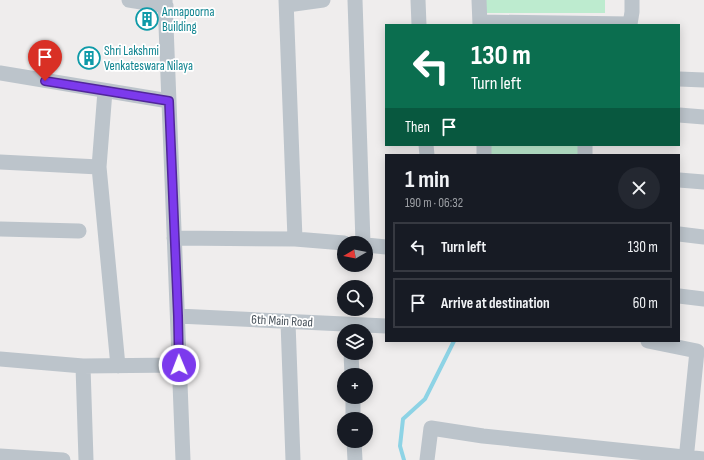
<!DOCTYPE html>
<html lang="en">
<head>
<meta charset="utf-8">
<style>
	:root { --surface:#171b24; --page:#242831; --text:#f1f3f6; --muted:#9ea1a6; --line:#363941 }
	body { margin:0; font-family:"Sofia Sans Condensed",sans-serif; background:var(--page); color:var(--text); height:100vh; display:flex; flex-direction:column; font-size:15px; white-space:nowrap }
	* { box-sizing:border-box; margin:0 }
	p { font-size:13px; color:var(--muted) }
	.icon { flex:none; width:22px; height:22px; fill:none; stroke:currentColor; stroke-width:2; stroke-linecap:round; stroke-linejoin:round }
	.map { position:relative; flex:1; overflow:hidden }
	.sheet { position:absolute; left:385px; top:154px; width:295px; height:188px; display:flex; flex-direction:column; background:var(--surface); border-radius:0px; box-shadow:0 2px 10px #0003 }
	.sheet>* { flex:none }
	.hud { position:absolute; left:385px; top:24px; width:295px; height:122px; border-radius:0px; box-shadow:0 2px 10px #0003; background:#0b6e4f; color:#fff; overflow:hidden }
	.needle { width:26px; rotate:260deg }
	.tools { position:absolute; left:337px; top:236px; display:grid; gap:8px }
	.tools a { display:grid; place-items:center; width:36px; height:36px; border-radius:50%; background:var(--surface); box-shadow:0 2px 10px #0003; font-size:20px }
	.pin { position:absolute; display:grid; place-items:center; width:34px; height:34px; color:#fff; margin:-41px -17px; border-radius:50% 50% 50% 0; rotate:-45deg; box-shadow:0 0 4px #0007 }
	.pin .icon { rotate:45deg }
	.me { position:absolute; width:44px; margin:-22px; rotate:359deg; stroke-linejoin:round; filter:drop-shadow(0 0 3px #0008) }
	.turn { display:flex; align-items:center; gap:14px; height:84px; padding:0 20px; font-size:18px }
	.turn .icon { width:52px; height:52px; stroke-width:2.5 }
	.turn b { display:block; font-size:28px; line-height:34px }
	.then { display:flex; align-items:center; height:38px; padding:0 20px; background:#0003; gap:8px; font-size:15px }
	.round { display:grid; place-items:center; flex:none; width:42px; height:42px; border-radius:21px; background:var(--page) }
	.head { display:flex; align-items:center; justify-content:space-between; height:68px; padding:0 20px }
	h1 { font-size:24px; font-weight:700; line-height:30px }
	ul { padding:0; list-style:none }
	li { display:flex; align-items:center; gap:12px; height:50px; margin:0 8px 6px; padding:0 12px; border:2px solid var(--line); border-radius:0px }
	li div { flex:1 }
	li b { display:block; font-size:15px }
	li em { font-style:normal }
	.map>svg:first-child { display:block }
	.green { fill:#bdebcf }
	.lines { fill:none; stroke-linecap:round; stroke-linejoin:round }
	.stream { stroke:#8dd3e5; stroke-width:4 }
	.minor { stroke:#bcc4cb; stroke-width:15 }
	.route-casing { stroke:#51269a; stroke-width:10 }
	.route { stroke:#7c3aed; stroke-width:7 }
	.labels { text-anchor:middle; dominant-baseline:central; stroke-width:3.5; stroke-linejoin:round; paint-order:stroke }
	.culture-label { font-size:13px; fill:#0d838f; stroke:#fff; text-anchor:start }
	.street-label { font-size:13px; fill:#465059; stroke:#fff }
</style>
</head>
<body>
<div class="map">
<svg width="704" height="460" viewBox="0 0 704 460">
	<rect width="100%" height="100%" fill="#efeded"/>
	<path class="green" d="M 486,0 L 605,0 L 605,13 L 486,13 Z
		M 487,145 L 579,145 L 579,155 L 487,155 Z"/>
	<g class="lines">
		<path class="stream" d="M 404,460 L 400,446 L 403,419 L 425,399 L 454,341"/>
		<path class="minor" d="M 129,0 L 166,6
			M 165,0 L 183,460
			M 286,0 L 295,239
			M 355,0 L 363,243
			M 418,0 L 419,25
			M 479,0 L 480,25
			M 287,5 L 323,0
			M 480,22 L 630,24 L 632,12 L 632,0
			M 0,73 L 169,101
			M 679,79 L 704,80
			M 105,91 L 99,167 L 118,366
			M 679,115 L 704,117
			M 426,145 L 427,155
			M 484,145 L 484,155
			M 585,155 L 585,145
			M 0,162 L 99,167
			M 679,180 L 704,182
			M 0,229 L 79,231
			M 679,234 L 704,237
			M 174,238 L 295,239 L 344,243
			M 366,245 L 386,247
			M 679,296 L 704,299
			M 178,316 L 386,326
			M 288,322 L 293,460
			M 648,341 L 697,351 L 686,460
			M 351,353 L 352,375
			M 0,359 L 83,366 L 179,365
			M 83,366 L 86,460
			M 353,397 L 353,419
			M 354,441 L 355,460
			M 0,456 L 63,460
			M 427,460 L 431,428 L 483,436 L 704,459"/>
	</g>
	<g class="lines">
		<g class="route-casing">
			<path id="route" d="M 45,81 L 169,101 L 178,316 L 179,365"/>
		</g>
		<use href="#route" class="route"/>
	</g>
	<defs>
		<g id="building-ring" transform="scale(1.15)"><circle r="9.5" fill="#fff" stroke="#0f9aa8" stroke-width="1.5"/><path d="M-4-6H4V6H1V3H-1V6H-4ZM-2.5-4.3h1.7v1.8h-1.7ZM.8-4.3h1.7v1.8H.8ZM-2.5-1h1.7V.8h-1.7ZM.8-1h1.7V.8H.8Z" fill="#0f9aa8"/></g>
	</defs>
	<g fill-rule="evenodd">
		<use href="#building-ring" x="147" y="19"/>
		<use href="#building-ring" x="89" y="58"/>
	</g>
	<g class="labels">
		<g class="culture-label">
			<text x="162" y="12">Annapoorna<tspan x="162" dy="15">Building</tspan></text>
			<text x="104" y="51">Shri Lakshmi<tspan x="104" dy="15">Venkateswara Nilaya</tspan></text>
		</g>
		<g class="street-label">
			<text transform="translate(282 321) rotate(3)">6th Main Road</text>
		</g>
	</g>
</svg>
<div class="tools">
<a><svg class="needle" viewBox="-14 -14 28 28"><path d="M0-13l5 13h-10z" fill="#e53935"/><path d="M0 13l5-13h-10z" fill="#9ea1a6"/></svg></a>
<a><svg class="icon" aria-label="search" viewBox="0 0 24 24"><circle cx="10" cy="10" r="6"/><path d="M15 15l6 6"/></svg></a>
<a><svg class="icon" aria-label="layers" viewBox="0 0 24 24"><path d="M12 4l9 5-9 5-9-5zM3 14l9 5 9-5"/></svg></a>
<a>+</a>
<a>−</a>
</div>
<div class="pin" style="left:45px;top:81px;background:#d93025"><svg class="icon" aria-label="arrive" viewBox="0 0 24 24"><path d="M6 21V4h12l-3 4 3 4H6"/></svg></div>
<svg class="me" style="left:179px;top:365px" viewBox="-20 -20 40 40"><circle r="17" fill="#7c3aed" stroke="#fff" stroke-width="3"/><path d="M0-11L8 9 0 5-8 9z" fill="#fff"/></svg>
<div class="hud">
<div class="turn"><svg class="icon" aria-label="left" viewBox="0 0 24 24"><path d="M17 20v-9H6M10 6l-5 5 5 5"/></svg><div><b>130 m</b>Turn left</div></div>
<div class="then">Then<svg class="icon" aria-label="arrive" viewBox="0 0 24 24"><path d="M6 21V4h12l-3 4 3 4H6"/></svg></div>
</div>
<section class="sheet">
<div class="head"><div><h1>1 min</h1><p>190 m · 06:32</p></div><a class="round"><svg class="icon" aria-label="close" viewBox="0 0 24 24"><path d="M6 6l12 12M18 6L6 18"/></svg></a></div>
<ul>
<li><svg class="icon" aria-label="left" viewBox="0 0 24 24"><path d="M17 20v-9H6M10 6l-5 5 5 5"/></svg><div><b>Turn left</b></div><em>130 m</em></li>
<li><svg class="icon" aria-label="arrive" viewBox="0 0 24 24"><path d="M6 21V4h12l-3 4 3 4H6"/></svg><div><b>Arrive at destination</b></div><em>60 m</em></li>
</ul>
</section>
</div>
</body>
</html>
